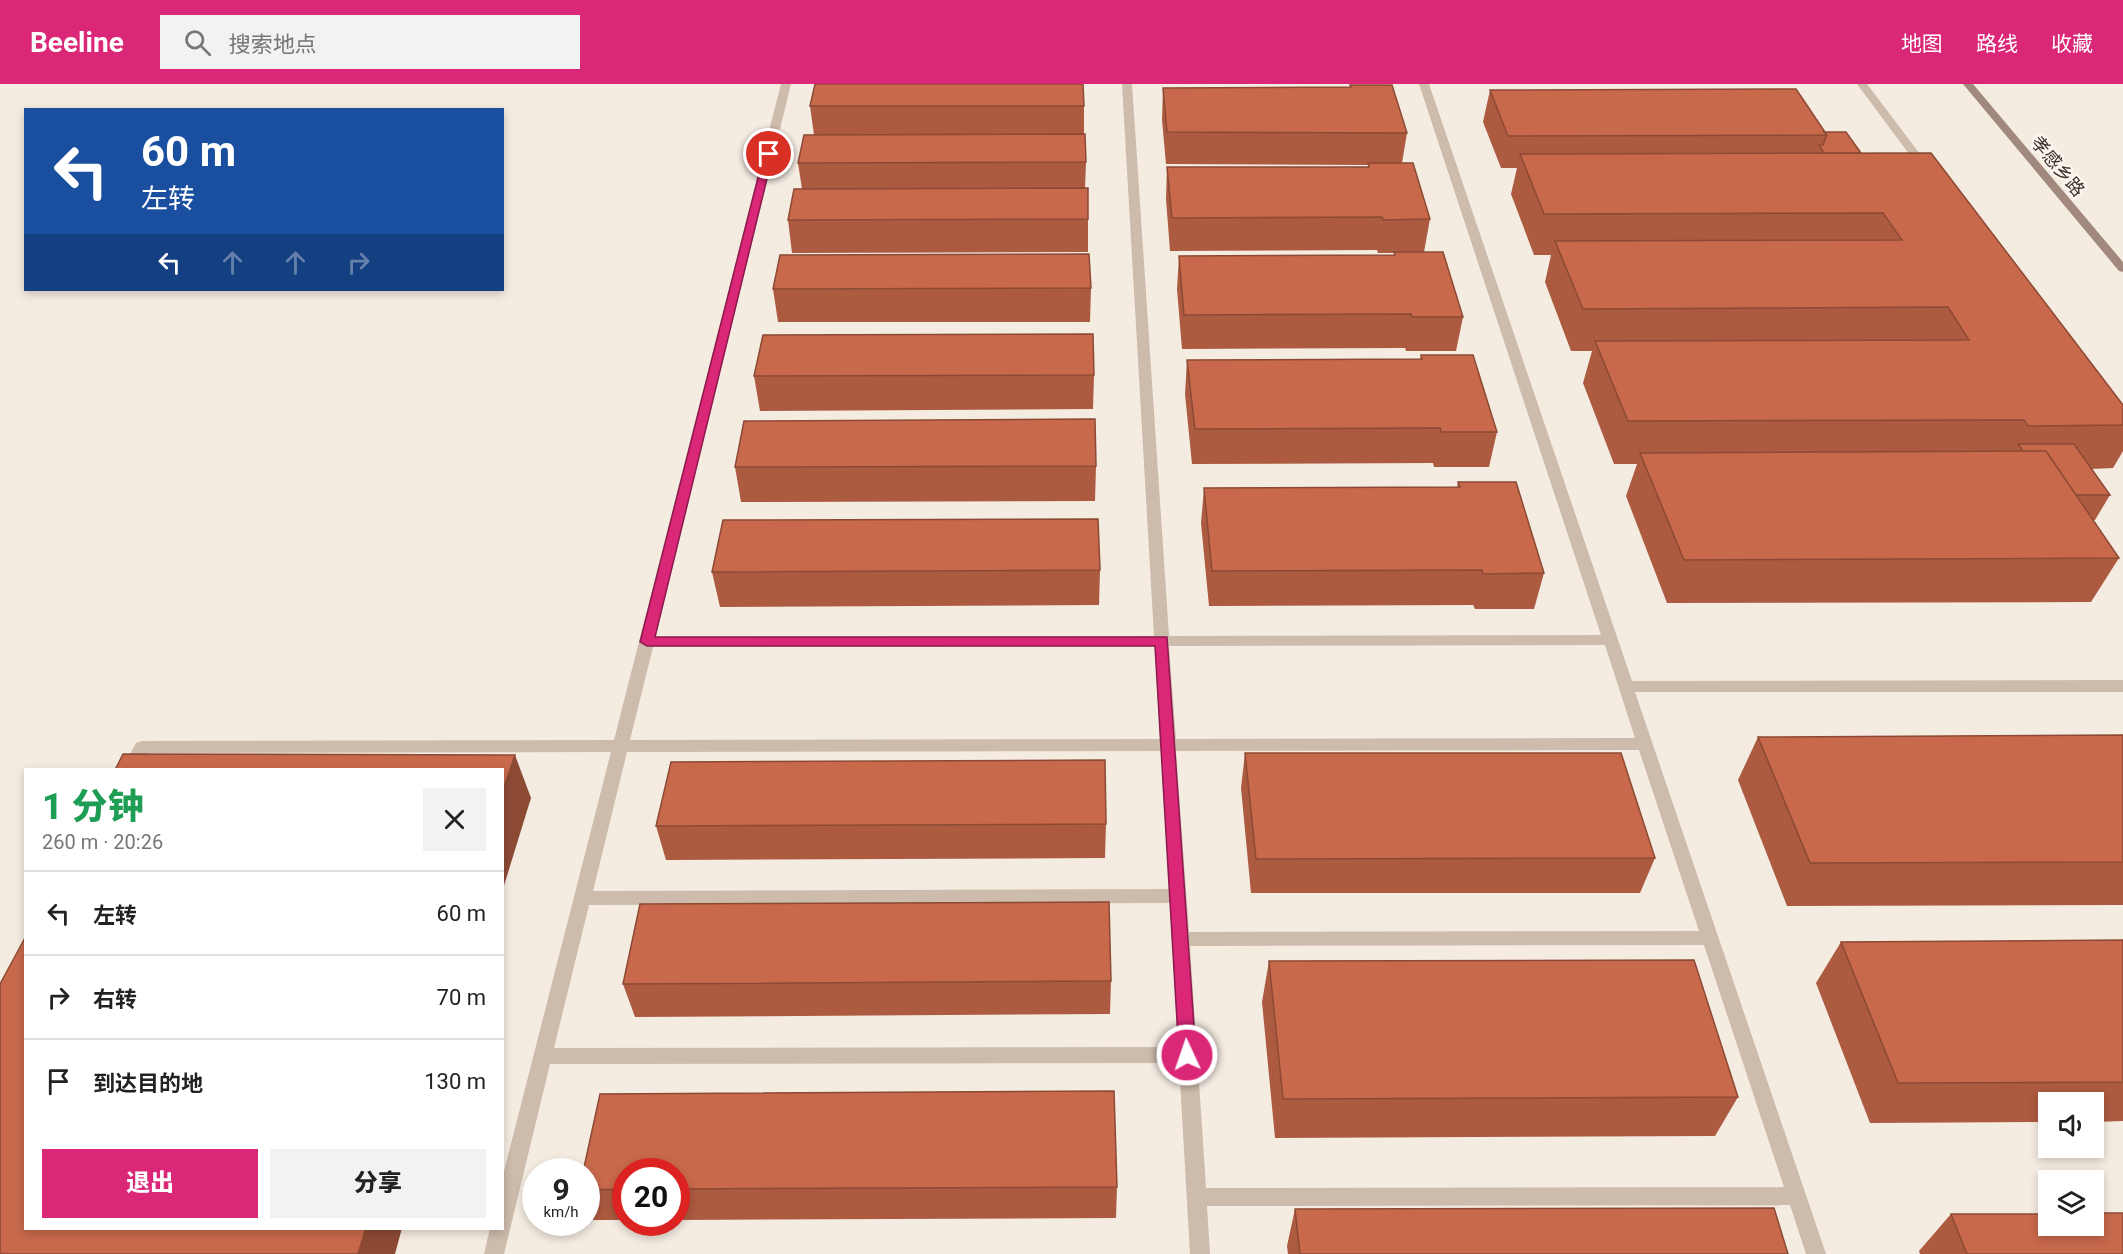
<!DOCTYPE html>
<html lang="zh">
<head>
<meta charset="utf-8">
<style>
	:root { --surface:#fff; --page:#f2f2f2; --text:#222; --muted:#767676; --line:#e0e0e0; --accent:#db2777 }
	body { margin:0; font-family:Roboto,"Noto Sans SC",sans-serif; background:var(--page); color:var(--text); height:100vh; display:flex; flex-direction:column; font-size:22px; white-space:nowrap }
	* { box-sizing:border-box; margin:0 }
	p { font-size:20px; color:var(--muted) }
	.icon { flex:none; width:33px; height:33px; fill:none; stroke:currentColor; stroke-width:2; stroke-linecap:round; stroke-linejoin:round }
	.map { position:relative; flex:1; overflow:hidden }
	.drawer { position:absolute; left:24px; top:684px; width:480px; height:462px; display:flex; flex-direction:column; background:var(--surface); border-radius:0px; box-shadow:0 3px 9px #0003 }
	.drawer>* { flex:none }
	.guide { position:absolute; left:24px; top:24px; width:480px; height:183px; border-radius:0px; box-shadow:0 3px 9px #0003; background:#1a4fa0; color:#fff; overflow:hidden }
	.tools { position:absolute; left:2038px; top:1008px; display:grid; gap:12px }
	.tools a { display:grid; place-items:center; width:66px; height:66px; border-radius:0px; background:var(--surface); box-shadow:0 3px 9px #0003; font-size:30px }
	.speed { position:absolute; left:522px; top:1074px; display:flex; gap:12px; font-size:30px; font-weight:700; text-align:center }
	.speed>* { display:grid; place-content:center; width:78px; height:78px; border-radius:50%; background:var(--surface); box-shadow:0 3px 9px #0003; line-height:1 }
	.speed small { font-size:15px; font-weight:400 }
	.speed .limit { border:9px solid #d22; background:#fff; color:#111 }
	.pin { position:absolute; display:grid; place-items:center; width:51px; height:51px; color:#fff; margin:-26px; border:3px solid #fff; border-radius:50%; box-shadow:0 2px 6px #0007 }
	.me { position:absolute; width:66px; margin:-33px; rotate:357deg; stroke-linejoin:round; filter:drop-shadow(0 0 4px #0008) }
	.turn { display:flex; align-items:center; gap:21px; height:126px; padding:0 18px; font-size:27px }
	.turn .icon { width:78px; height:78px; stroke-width:2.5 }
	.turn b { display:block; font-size:42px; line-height:51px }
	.lanes { display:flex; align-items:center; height:57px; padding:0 18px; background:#0003; justify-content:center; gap:30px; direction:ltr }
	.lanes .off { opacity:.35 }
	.round { display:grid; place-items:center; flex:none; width:63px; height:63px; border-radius:0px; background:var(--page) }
	.summary { display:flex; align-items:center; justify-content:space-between; height:102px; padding:0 18px }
	h1 { font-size:36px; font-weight:800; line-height:45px; color:#1e9e55 }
	.primary-button { display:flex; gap:12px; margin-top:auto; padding:12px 18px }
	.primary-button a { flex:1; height:69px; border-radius:0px; background:var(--accent); color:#fff; font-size:24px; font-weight:800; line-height:69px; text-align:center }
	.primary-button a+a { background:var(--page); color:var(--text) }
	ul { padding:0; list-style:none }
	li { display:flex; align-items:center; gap:18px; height:84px; padding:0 18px; border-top:2px solid var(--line) }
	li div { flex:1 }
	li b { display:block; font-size:22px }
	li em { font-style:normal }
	header { display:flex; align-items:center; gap:36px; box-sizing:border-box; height:84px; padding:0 30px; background:var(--accent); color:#fff }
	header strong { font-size:28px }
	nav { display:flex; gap:33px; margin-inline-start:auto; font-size:21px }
	.search { width:420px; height:54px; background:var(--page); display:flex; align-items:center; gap:15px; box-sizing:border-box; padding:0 21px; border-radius:0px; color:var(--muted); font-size:22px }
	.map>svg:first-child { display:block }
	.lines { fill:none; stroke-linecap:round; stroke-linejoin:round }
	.service { fill:#cdbbac; fill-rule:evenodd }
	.secondary { fill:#a18a7d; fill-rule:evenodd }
	.wall { fill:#ac5a40 }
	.shaded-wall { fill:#8c4a34 }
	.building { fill:#c8694b; stroke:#8c4a34; stroke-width:1.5 }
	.route { fill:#db2777; stroke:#8e194d; stroke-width:1.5 }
	.labels { text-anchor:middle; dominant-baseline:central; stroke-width:5; stroke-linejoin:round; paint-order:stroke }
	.far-street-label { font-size:18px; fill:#3b302b; stroke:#fbf5ee }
</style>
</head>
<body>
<header>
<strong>Beeline</strong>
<div class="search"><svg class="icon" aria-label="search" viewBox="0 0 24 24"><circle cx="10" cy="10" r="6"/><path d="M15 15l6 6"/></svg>搜索地点</div>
<nav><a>地图</a><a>路线</a><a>收藏</a></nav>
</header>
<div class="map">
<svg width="2123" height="1170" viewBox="0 0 2123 1170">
	<rect width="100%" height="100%" fill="#f4ebe1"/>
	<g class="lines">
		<path class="service" d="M 781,0 L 791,0 L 655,553 L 1154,552 L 1122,0 L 1132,0 L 1169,552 L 1601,551 L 1419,0 L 1429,0 L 1632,597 L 2123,596 L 2123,608 L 1635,608 L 1826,1170 L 1806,1170 L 1790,1121 L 1207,1122 L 1210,1170 L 1190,1170 L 1179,979 L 550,980 L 504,1170 L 484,1170 L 490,1144 L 502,1144 L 502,1095 L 611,668 L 147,669 L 138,686 L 122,686 L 136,659 L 142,657 L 614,656 ZM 1605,561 L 1635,654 L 1176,655 L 1169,562 ZM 1155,562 L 1160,655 L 630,656 L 653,563 ZM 1639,666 L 1699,847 L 1189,848 L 1176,667 ZM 1161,667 L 1169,805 L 593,807 L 627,668 ZM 1170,819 L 1178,963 L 554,964 L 589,821 ZM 1704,861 L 1784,1103 L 1206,1104 L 1190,862 Z
			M 1857,0 L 1867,0 L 1929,82 L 1929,86 L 1921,86 Z"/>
		<path class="secondary" d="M 1963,0 L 1973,0 L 2123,178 L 2123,188 L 2119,187 Z"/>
	</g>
	<path class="wall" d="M 1350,1 L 1407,49 L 1402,79 L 1430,135 L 1424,168 L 1463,233 L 1456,267 L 1406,267 L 1405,264 L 1182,265 L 1177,205 L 1179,172 L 1394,171 L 1394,169 L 1378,169 L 1377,166 L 1170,167 L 1166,115 L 1167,83 L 1368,83 L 1368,81 L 1166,80 L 1162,36 L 1163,4 L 1350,3 Z
		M 1490,6 L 1824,48 L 1861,69 L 2123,321 L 2123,367 L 2113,384 L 2091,385 L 2110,411 L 2095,436 L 2092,436 L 2119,474 L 2091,518 L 1667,519 L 1626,412 L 1637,380 L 1614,380 L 1583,299 L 1592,267 L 1571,267 L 1545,198 L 1551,171 L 1534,171 L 1511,110 L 1517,84 L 1501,84 L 1483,38 Z
		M 810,22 L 1084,22 L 1084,50 L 1086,78 L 1085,104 L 1088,135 L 1088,168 L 792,169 L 788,136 L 802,105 L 798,79 L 814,51 Z
		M 1091,204 L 1090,238 L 778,238 L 773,205 Z
		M 1421,271 L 1497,348 L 1489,383 L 1434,383 L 1433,379 L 1192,380 L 1185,310 L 1187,276 L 1420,275 Z
		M 1094,291 L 1093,325 L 760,327 L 754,292 Z
		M 1096,382 L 1095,417 L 741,418 L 735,383 Z
		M 1458,398 L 1544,489 L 1534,525 L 1475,525 L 1473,521 L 1209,522 L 1201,439 L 1204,404 L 1457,403 Z
		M 1100,486 L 1099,521 L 720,523 L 712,488 Z
		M 2123,651 L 2123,821 L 1787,822 L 1738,696 L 1758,653 Z
		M 1245,669 L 1655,774 L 1640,809 L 1251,809 L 1241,704 Z
		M 1106,740 L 1105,774 L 666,776 L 656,742 Z
		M 2123,856 L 2123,1037 L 2094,1038 L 2094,1018 L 2049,1018 L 2049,1038 L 1870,1039 L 1816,899 L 1841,858 Z
		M 1269,877 L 1738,1013 L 1715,1052 L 1275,1054 L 1262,918 Z
		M 1111,897 L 1110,930 L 635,933 L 623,900 Z
		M 1114,1007 L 1117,1103 L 1116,1134 L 676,1136 L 676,1088 L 626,1088 L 626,1136 L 593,1136 L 586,1122 L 586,1088 L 583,1088 L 600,1010 Z
		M 1295,1125 L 1788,1170 L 1288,1170 L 1287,1162 Z
		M 1951,1130 L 2123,1170 L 1920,1170 L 1919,1167 Z"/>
	<path class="shaded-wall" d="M 515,671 L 531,714 L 502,808 L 502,709 Z
		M 366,1144 L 402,1144 L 395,1170 L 358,1170 Z"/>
	<path class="building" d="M 815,0 L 1083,0 L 1084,22 L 810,22 Z
		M 1350,1 L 1392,1 L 1407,49 L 1167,48 L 1163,4 L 1351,3 Z
		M 1796,5 L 1827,51 L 1508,52 L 1490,6 Z
		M 1824,48 L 1846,48 L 1861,69 L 1824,69 L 1819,61 L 1823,61 L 1827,51 Z
		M 1085,50 L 1086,78 L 798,79 L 804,51 Z
		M 1931,69 L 2123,321 L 2123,341 L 2028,342 L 2024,336 L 1628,337 L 1595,257 L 1969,256 L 1948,223 L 1583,225 L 1555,157 L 1902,156 L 1883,129 L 1544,130 L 1520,70 Z
		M 1368,79 L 1413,79 L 1430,135 L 1383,136 L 1382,133 L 1172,134 L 1167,83 L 1369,83 Z
		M 1088,104 L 1088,135 L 788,136 L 794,105 Z
		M 1394,168 L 1443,168 L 1463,233 L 1412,233 L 1411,230 L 1184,231 L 1179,172 L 1395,171 Z
		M 1089,170 L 1091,204 L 773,205 L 780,171 Z
		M 1093,250 L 1094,291 L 754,292 L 763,251 Z
		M 1421,271 L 1473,271 L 1497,348 L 1441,348 L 1440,344 L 1195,345 L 1187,276 L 1422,275 Z
		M 1095,335 L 1096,382 L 735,383 L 744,337 Z
		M 2018,360 L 2074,360 L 2110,411 L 2076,411 L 2046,367 L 2023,367 Z
		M 2046,367 L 2119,474 L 1684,476 L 1640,369 Z
		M 1458,398 L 1516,398 L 1544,489 L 1483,490 L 1482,486 L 1212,487 L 1204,404 L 1460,403 Z
		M 1098,435 L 1100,486 L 712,488 L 723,436 Z
		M 2123,651 L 2123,778 L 1810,779 L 1758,653 Z
		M 1245,669 L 1621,669 L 1655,774 L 1256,775 Z
		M 123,670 L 515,671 L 502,709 L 502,686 L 115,686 Z
		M 1105,676 L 1106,740 L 656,742 L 671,678 Z
		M 1109,818 L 1111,897 L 623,900 L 640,820 Z
		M 26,852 L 26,1144 L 366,1144 L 358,1170 L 0,1170 L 0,900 Z
		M 2123,856 L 2123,998 L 1898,999 L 1841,858 Z
		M 1694,876 L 1738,1013 L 1283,1015 L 1269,877 Z
		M 1114,1007 L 1117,1103 L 676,1105 L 676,1088 L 626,1088 L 626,1105 L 586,1106 L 586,1088 L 583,1088 L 600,1010 Z
		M 1774,1124 L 1788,1170 L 1300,1170 L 1295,1125 Z
		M 2094,1129 L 2123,1129 L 2123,1170 L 1967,1170 L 1951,1130 L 2049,1130 L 2049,1142 L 2094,1142 Z"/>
	<path class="route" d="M 769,67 L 773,70 L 655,553 L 1167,553 L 1196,971 L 1193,976 L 1187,978 L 1181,976 L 1179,971 L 1155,562 L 647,562 L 640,558 L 764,70 Z"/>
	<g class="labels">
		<g class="far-street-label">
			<text transform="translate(2058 82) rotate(50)">孝感乡路</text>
		</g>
	</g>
</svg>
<div class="tools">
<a><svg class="icon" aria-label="sound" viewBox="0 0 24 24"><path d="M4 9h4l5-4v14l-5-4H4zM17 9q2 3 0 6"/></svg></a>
<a><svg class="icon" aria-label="layers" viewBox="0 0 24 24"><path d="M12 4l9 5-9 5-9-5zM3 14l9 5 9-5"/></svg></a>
</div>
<div class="speed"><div>9<small>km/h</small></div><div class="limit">20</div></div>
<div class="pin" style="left:769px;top:70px;background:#d93025"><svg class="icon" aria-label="arrive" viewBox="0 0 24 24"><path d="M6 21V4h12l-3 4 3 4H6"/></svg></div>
<svg class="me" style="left:1187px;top:971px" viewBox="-20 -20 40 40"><circle r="17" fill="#db2777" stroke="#fff" stroke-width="3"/><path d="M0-11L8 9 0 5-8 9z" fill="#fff"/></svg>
<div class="guide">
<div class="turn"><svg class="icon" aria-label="left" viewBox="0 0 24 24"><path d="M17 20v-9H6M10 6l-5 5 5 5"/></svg><div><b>60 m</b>左转</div></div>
<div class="lanes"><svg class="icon" aria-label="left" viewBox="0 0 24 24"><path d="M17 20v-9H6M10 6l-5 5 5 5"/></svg><svg class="icon off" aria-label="ahead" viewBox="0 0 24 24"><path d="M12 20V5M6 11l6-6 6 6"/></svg><svg class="icon off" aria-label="ahead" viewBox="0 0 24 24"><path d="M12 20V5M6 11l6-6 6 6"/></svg><svg class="icon off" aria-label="right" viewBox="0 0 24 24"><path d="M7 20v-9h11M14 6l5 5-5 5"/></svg></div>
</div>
<section class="drawer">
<div class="summary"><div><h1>1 分钟</h1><p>260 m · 20:26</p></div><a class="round"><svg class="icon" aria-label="close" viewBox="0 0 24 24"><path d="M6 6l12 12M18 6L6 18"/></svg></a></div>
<ul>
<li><svg class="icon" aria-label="left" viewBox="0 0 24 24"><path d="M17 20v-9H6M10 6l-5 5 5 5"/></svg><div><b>左转</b></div><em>60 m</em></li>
<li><svg class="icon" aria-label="right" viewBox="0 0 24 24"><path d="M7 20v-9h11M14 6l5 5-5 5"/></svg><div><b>右转</b></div><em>70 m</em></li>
<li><svg class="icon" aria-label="arrive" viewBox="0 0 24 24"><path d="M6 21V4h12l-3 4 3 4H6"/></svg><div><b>到达目的地</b></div><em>130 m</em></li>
</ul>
<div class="primary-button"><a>退出</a><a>分享</a></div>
</section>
</div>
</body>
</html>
